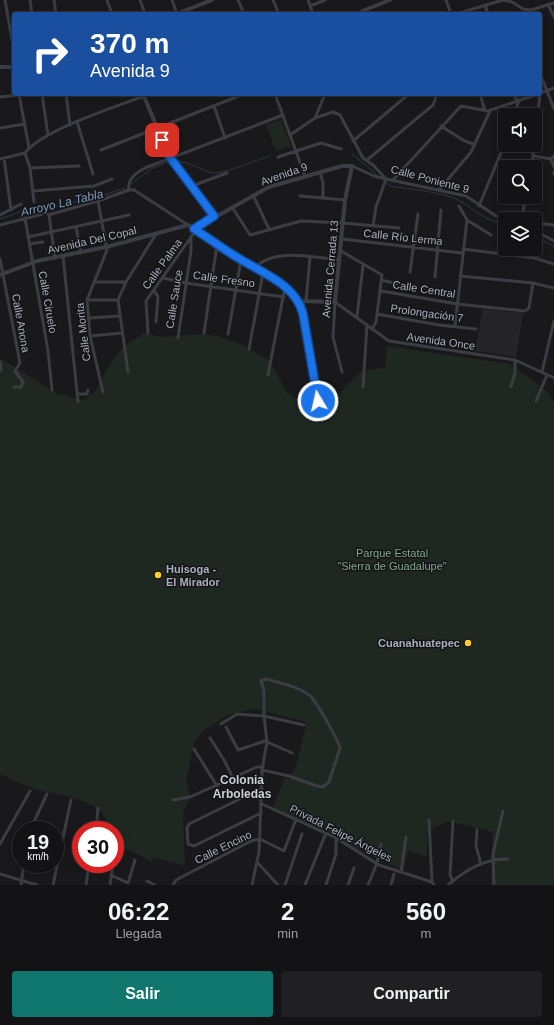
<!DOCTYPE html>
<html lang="es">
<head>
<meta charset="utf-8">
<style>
	:root { --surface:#131315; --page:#202022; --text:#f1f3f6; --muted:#9d9ea0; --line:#323234; --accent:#0f766e }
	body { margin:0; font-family:Helvetica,sans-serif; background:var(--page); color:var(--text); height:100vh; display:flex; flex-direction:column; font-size:15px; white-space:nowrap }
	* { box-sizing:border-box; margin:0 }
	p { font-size:13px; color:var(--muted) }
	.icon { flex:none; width:22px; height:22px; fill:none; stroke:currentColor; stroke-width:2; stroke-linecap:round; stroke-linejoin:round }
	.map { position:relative; height:885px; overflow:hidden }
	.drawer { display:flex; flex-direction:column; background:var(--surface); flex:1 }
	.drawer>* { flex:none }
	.top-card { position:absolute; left:12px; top:12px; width:530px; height:84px; border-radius:4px; box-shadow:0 2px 10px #0003,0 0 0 1px var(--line); background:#1a4fa0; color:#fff; overflow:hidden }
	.tools { position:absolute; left:498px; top:108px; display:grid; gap:8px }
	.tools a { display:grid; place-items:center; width:44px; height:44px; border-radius:4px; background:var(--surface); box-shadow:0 2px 10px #0003,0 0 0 1px var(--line); font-size:20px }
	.speed { position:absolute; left:12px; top:821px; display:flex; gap:8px; font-size:20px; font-weight:700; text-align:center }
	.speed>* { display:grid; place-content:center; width:52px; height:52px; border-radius:50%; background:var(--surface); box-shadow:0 2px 10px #0003,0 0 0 1px var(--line); line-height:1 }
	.speed small { font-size:10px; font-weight:400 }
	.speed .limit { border:6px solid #d22; background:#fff; color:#111 }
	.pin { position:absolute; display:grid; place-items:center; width:34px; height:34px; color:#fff; margin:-17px; border-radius:8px; box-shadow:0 2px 6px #0006 }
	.me { position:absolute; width:44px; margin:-22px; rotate:351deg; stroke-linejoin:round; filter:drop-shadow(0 0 3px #0008) }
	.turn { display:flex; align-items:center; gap:14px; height:84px; padding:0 12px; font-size:18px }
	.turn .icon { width:52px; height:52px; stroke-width:2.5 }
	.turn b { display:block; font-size:28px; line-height:34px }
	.eta { display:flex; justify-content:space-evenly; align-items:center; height:68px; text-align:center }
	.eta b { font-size:24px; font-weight:600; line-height:28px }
	.button { display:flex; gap:8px; margin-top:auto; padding:8px 12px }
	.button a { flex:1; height:46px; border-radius:4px; background:var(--accent); color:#fff; font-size:16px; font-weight:600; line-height:46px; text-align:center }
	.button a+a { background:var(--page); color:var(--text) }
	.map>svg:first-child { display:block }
	.built { fill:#252529 }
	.green { fill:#1e2821 }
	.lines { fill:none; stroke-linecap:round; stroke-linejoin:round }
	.stream { stroke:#2d3742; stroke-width:1 }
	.minor { stroke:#3c3c43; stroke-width:3 }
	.tertiary { stroke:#3c3c43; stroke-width:4 }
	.route-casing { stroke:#114b97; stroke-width:10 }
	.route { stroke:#1a73e8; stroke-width:7 }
	.poi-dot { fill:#ffcb2e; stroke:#141417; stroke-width:1.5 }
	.labels { text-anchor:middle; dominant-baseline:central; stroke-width:3; stroke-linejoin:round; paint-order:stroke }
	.street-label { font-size:11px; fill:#aaaebd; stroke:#141417 }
	.park-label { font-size:11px; fill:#80a986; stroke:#141417 }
	.poi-label { font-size:11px; font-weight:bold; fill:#aaaebd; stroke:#141417; text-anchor:start }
	.water-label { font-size:12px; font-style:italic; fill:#7f99ba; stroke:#141417 }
	.neighbourhood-label { font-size:12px; font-weight:bold; fill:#ccced8; stroke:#141417 }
</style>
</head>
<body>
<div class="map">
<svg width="554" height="885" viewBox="0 0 554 885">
	<rect width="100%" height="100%" fill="#19191c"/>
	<path class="built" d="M 483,309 L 523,313 L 516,357 L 475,351 Z"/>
	<path class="green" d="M 281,120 L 291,146 L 276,151 L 266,125 Z
		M 144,333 L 162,337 L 201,334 L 218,336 L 243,345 L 270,361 L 287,393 L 310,406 L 331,401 L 361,372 L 385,367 L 387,346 L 510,364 L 547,391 L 554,403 L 554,885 L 491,885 L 493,832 L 449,821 L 427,831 L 427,857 L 408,851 L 404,870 C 359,852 316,829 272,810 L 285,778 L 289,779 L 296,766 L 307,722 L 253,709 L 227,715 L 203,731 L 194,742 L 186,781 L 190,796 L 183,813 L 185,866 L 153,857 L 152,862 L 129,850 L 117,847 L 115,844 L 115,830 L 107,830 C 111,799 55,795 35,789 C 23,785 11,779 0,774 L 0,358 L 56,393 L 82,400 L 96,391 L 105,372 L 123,347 Z"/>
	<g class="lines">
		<path class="stream" d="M 351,153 L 376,174
			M 177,162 C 189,160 201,172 215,173 C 223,174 259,159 270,156
			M 386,182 L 390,186 C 410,189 432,191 451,197 C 470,203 483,223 505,223
			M 131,184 L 151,169 L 169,162
			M 0,219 L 28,209 L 54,207 L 104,195 L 125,188
			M 535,235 L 554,247"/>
		<path class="minor" d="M 5,0 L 14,52
			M 30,0 L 32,14
			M 54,0 L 56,14
			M 107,0 L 112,14
			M 140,0 L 145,14
			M 172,0 L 177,14
			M 238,0 L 244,14
			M 273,0 L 279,14
			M 308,0 L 313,14
			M 446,0 L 451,14
			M 548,4 L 554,17
			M 485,5 L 488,14
			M 310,6 L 325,0
			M 456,14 L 503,0 L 512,2 L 523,9 L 531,10 L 554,3
			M 540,73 L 554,109
			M 540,93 L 554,88
			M 19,94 L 29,148
			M 42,94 L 48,135
			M 66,94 L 70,125
			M 275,94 L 305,176
			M 480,94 L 485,111
			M 514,94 L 517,101
			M 0,97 L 19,95
			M 214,106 L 225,138
			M 514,115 L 519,100
			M 315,118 L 333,112 L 340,115 L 363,158 L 373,165 L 386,179 L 466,196 L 496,216 L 521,219
			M 77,122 L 93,174
			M 441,126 L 463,140 L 475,145
			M 0,128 L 25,124
			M 290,135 L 315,118 L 325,94
			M 353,141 L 409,94
			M 535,144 L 540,93
			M 101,150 L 244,94
			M 25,153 C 42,130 115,107 144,96
			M 25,153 L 30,168 L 34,202
			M 533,156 L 551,159 L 554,156
			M 278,157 L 321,143 L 341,149
			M 4,158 L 11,210
			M 0,159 L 25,153
			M 551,159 L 554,167
			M 367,160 L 433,105 L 437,94
			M 352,166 L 374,176 L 386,179 L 376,207 L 373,226
			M 531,167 L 535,145
			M 30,168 L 79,166
			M 320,172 L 323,183 L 323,198
			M 554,172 L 554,174
			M 392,181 L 461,106 L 488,111 L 538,94
			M 192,186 L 227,173
			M 129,190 C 127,179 137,172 145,168 L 283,115
			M 129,190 L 134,190 L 188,225
			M 439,190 L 471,152 L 490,111
			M 33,191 L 94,186 L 112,179
			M 253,195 L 269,229
			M 300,196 L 345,200
			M 98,201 L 107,250 L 87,300 L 90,336 L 103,392
			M 459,206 L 467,220 L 491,235
			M 479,206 L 505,143
			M 232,207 L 250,235 L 301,221 L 343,223 L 399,228
			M 0,215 L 21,204
			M 49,215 L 55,258
			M 25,218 L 48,351 L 52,390
			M 522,219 L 525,197
			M 535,223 L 554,225
			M 0,225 L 46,213 L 49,215 L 55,213 L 98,201 L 129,190
			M 76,227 L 81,253
			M 535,227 L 543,235 L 554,241
			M 28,237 L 129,215
			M 342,239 L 462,253
			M 29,244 L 43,242
			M 463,249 L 534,258 L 554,264
			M 341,251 L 382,275 L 376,322 L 372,329
			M 63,256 L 78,402
			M 0,259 L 20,363 L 15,371 L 23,382 L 21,387 L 14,387
			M 256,268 C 271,247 317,258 340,260
			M 410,272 L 418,214
			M 460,276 L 533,283 L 554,288
			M 435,277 L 441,210
			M 163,278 L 186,283 L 284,297
			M 381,280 L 398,284
			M 94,282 L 126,282
			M 154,290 L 158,297 L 156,322
			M 381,291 L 457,304 L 525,311 L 529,308 L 533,283
			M 87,300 L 118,300
			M 299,301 L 303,314 L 318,401
			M 306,301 L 310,257
			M 431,313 L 456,317
			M 377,314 L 439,325 L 476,329
			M 357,316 L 363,266
			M 89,318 L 120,316
			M 455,326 L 467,220
			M 148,333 L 146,301 L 196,230
			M 204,333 L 217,245
			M 228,334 L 241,260
			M 90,336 L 122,333
			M 178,338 L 191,251 L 191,239
			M 249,349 L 263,273
			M 0,362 L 1,370
			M 128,372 L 118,300 L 126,282 L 156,234
			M 342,372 L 333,337 L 335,302 L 389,341 L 515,360 L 554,378
			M 542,372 L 554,321
			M 268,375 L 285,287
			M 363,387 L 367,325
			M 511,387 L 515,373 L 515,360
			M 77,394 L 87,394 L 88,390
			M 536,401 L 547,375
			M 221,724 L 237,714 L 264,716 L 304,725
			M 226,727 L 238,750 L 265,741 L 292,753
			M 210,738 L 224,760 L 233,778
			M 194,749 L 217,786
			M 173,800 L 190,797 L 257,767 L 263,767
			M 262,804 L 336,838 L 379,865 L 432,882 L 434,885
			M 261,813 L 194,846 L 188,844 L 187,828 L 189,824 L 252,793 L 262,789
			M 429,820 L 432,882
			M 453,821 L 450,875 L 453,881
			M 30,830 L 47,794
			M 96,830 L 98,808
			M 477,830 L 476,846 L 481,864
			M 0,844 L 30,791
			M 115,853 L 116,849
			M 257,862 L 278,885
			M 401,872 L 406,837
			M 0,874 L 37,885
			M 111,875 L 128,883 L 135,860
			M 147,881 L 155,885
			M 21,885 L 24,864
			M 53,885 L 71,800
			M 86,885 L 89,864
			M 110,885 L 113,864
			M 173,885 L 176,880 L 251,841 L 260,839 L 284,851 L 296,819
			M 252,885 L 259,852 L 262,774 L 262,770 L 267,742 L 264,716 L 264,691 L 261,681 L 266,679 C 280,683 297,686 309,695 C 316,700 338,740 340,748 L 329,782 L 323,787 L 317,786 L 289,776 L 262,770
			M 285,885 L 302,834
			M 305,885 L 326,833
			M 326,885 L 336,854 L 336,838
			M 348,885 L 354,868
			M 368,885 L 377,863 L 381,844
			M 391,885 L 394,874
			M 448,885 C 464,871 486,858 508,859
			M 494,885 L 493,854 L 503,811"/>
		<path class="tertiary" d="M 176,14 L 212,0
			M 355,14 L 390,0
			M 0,67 L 14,67
			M 143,94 L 169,156 L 214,217
			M 0,275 L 37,261 L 106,247 L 188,225 L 241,260 L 277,281 L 299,301 L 335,302 L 345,200 L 352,166 L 342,166 L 269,187 L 194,229"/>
	</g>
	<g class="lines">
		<g class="route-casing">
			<path id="route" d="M 162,140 L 169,156 L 214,216 L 194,229 C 209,238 224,250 240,259 C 263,273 296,285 303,314 L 318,401"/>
		</g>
		<use href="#route" class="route"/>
	</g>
	<g class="poi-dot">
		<circle cx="158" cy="575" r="4"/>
		<circle cx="468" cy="643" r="4"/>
	</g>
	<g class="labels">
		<g class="street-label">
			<text transform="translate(284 174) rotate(-19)">Avenida 9</text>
			<text transform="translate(430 179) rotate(15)">Calle Poniente 9</text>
			<text transform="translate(403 237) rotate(6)">Calle Río Lerma</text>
			<text transform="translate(92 240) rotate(-13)">Avenida Del Copal</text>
			<text transform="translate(162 264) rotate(-54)">Calle Palma</text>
			<text transform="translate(330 269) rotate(-85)">Avenida Cerrada 13</text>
			<text transform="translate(224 279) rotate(8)">Calle Fresno</text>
			<text transform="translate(424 289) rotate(9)">Calle Central</text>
			<text transform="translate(174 299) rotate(-81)">Calle Sauce</text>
			<text transform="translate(48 302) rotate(80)">Calle Ciruelo</text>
			<text transform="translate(427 313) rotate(8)">Prolongación 7</text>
			<text transform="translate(21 323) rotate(80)">Calle Anona</text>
			<text transform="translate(83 332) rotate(-97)">Calle Morita</text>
			<text transform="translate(441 341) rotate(8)">Avenida Once</text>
			<text transform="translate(341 833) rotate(27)">Privada Felipe Ángeles</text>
			<text transform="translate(223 847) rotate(-26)">Calle Encino</text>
		</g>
		<g class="park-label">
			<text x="392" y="553">Parque Estatal<tspan x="392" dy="13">"Sierra de Guadalupe"</tspan></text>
		</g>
		<g class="poi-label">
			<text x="166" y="569">Huisoga -<tspan x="166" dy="13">El Mirador</tspan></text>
			<text x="460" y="643" text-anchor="end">Cuanahuatepec</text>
		</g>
		<g class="water-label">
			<text transform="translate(62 203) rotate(-13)">Arroyo La Tabla</text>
		</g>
		<g class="neighbourhood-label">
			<text x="242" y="780">Colonia<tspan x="242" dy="14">Arboledas</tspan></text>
		</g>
	</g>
</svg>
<div class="tools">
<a><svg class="icon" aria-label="sound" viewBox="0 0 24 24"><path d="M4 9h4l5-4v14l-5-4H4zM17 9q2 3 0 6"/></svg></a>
<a><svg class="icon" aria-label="search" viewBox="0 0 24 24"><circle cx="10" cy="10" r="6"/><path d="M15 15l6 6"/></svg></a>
<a><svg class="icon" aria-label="layers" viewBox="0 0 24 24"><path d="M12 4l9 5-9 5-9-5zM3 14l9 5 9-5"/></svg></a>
</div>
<div class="speed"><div>19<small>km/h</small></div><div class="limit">30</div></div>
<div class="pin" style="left:162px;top:140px;background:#d93025"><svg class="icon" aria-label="arrive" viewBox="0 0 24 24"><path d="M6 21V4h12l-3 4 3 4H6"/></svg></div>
<svg class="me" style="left:318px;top:401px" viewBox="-20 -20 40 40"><circle r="17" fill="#1a73e8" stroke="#fff" stroke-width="3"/><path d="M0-11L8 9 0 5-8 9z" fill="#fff"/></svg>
<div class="top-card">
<div class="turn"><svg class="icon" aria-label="right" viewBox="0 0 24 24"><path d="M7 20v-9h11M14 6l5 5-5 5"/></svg><div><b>370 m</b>Avenida 9</div></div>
</div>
</div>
<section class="drawer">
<div class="eta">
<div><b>06:22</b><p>Llegada</p></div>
<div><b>2</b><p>min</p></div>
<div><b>560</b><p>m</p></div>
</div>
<div class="button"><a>Salir</a><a>Compartir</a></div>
</section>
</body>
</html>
